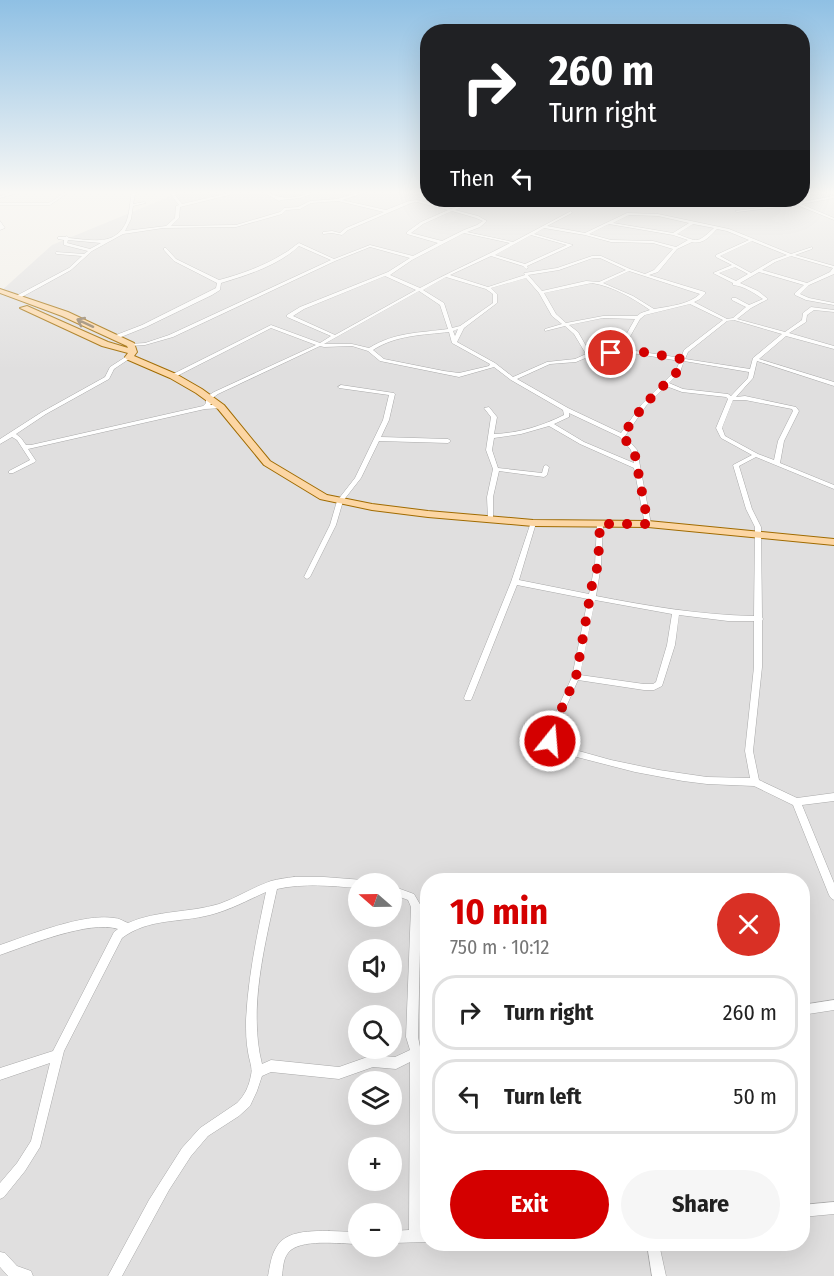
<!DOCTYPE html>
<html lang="en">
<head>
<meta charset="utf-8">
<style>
	:root { --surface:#fff; --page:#f6f6f6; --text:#222; --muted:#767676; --line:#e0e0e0; --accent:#d40000 }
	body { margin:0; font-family:"Fira Sans Condensed",sans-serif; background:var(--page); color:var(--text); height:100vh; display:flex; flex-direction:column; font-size:22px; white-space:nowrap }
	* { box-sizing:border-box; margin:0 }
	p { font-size:20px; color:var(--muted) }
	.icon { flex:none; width:33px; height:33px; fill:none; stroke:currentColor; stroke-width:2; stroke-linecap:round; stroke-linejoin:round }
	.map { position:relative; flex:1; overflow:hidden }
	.details { position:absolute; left:420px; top:873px; width:390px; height:378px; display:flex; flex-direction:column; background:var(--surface); border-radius:24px; box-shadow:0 6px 24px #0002 }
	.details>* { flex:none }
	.guide { position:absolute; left:420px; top:24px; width:390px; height:183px; border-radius:24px; box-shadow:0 6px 24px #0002; background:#202124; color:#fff; overflow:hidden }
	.needle { width:39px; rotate:290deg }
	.buttons { position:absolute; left:348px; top:873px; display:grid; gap:12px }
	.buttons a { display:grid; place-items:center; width:54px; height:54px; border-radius:50%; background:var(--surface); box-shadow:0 6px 24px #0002; font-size:30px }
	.pin { position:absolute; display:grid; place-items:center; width:51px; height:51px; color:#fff; margin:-26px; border:3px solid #fff; border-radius:50%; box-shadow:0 2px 6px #0007 }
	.me { position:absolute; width:66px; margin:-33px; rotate:17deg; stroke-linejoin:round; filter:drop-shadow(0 0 4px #0008) }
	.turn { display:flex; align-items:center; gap:21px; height:126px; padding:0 30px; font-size:27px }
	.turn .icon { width:78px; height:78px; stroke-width:2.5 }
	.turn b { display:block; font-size:42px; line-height:51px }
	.then { display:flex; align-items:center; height:57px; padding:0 30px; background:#0003; gap:12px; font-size:22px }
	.round { display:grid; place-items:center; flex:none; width:63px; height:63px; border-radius:32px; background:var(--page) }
	.summary { display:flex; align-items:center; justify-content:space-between; height:102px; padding:0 30px }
	h1 { font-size:36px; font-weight:700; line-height:45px; color:var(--accent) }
	.cta { display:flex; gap:12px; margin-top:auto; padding:12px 30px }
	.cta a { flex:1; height:69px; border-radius:36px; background:var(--accent); color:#fff; font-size:24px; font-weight:700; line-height:69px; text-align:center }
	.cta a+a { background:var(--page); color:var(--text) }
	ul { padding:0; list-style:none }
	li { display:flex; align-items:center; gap:18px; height:75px; margin:0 12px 9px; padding:0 18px; border:3px solid var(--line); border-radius:24px }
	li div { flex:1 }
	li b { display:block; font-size:22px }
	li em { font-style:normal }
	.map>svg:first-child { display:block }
	.residential { fill:#e0dfdf; fill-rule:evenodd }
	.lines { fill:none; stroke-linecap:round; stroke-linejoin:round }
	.street-casing { stroke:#a9a9a9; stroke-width:1 }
	.primary-casing { stroke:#a06b00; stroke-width:2 }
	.street { fill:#fff; fill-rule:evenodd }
	.primary { fill:#fcd6a4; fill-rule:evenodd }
	.oneway { stroke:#8f7c63 }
	.route { stroke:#d40000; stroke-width:10; stroke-dasharray:0 18 }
</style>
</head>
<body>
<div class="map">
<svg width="834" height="1276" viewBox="0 0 834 1276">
	<rect width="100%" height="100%" fill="#f2efe9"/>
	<path class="residential" d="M 183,191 L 427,191 L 428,200 L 802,200 L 803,191 L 834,191 L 834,1276 L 0,1276 L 0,292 L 52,245 ZM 428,880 L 802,880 L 802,1244 L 428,1244 ZM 358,884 L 392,884 L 392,916 L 358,916 ZM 358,950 L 392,950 L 392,982 L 358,982 ZM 358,1016 L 392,1016 L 392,1048 L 358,1048 ZM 358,1082 L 392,1082 L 392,1114 L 358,1114 ZM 358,1148 L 392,1148 L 392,1180 L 358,1180 ZM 358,1214 L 392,1214 L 392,1246 L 358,1246 Z"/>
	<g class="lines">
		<g class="street-casing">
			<path id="street" d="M 17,191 L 24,191 L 0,198 L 0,196 Z
				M 67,191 L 71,191 L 50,205 L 0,205 L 0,203 L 49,203 Z
				M 132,191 L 136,191 L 133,204 L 144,202 L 146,203 L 133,206 L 131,219 L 125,231 L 166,226 L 175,218 L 176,206 L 179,205 L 171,195 L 174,191 L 177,191 L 175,195 L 182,204 L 238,191 L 245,191 L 180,207 L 179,218 L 171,226 L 236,225 L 280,212 L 284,208 L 298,207 L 310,201 L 337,199 L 364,191 L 370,191 L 342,200 L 386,210 L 409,201 L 417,200 L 451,209 L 473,200 L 476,200 L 476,201 L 455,210 L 478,216 L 487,221 L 480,227 L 467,232 L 513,242 L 571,211 L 572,213 L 547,226 L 585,233 L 627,213 L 658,214 L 729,229 L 791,254 L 812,247 L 812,249 L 795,255 L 834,266 L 834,274 L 809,285 L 800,294 L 809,298 L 834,303 L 834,305 L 806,300 L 795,295 L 795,293 L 804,285 L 759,272 L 740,283 L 758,291 L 768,299 L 751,308 L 737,319 L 785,332 L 802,320 L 803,313 L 811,307 L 834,310 L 834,312 L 814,310 L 807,315 L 806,322 L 789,333 L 834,346 L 834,349 L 786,336 L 759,359 L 834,382 L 834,386 L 757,361 L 753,378 L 736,397 L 745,396 L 796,407 L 799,411 L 784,441 L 780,463 L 834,485 L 834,489 L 756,457 L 739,466 L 752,509 L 761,527 L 762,617 L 763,619 L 762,621 L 762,667 L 753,751 L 759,780 L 797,798 L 834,793 L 834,801 L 802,805 L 834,883 L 834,900 L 831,898 L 829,895 L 793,805 L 754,786 L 707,784 L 683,781 L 635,772 L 565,754 L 548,743 L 546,734 L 572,677 L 588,599 L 517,585 L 472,698 L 471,700 L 465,700 L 464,698 L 511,582 L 531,522 L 535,522 L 536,523 L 519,580 L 589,594 L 595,565 L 597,524 L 600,522 L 603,524 L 601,565 L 596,596 C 648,606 700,615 754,616 L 755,527 L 746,509 L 733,465 L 752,455 L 721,438 L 716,428 L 728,399 L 726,397 L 682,392 L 666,386 L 646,406 L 625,436 L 637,450 L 651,524 L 648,526 L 645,524 L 634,468 L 580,444 L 549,426 L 521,434 L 494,438 L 492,450 L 498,468 L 542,473 L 544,466 L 546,465 L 549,467 L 547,475 L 544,477 L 499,471 L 493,497 L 493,518 L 492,519 L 488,519 L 487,497 L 493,469 L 486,450 L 491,417 L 484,408 L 489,407 L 497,417 L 494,434 C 519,433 542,426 564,415 L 563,410 L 511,380 L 494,367 L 459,377 L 380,361 L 368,351 L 352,346 L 324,347 L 320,346 L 218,394 L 211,399 L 212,403 L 210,405 L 221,405 L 224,407 L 223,408 L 205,409 L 28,449 L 36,461 L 35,462 L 13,473 L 9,473 L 9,471 L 30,460 L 17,440 L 12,437 L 0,444 L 0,439 L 42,412 L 105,377 L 110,367 L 127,356 L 132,357 L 114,369 L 109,379 L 46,414 L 16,434 L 21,438 L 26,445 L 31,445 L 203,406 L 206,403 L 206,397 L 214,392 L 316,345 L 271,328 L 175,377 L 171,377 L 171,375 L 271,325 L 320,343 L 331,336 L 287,317 L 287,315 L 300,307 L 388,272 L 410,258 L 370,247 L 335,261 L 173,337 L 145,345 L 129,346 L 129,344 L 145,343 L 169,335 L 331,260 L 299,246 C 279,265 248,275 221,283 L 220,290 L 212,295 L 146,327 L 121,337 L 121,340 L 117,340 L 116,335 L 142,325 L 216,288 L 217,283 L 174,261 L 164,250 L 164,248 L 166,248 L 176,259 L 219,280 C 241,274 264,266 283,254 C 289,251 294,246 299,243 L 334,259 L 370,245 L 413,256 L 438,243 L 407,234 L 407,232 L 421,222 L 448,210 L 417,202 L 411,203 L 348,230 L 342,235 L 332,233 L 323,234 L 323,232 L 332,231 L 340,233 L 346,228 L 384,212 L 338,201 L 311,203 L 300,209 L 286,210 L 282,214 L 236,227 L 163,228 L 123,234 L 92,251 L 71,270 L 20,298 L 16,298 L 16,296 L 69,268 L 82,256 L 57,254 L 55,253 L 56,252 L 84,254 L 88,251 L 64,245 L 64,240 L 58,239 L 58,237 L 65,237 L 67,236 L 69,238 C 91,240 117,247 127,220 C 130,211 130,201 132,191 ZM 452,211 L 476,218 L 483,221 L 477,225 L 464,230 L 442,241 L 411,233 L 423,224 ZM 629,215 L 658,216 L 689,223 L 673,233 L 613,223 ZM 609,224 L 673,235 L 688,240 L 676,247 L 653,241 L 611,240 L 589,234 ZM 693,224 L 714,228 C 696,244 699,242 677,234 ZM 544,228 L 585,235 L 611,242 L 653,243 L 673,249 L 654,270 L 645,274 L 630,269 L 601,256 L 592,256 L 557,268 L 524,273 L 525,275 L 488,287 L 450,275 L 491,256 L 523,266 L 526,269 L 528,268 L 527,266 L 573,245 L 534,234 ZM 717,229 L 727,231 L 749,240 L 716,255 L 716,257 L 732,265 L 713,273 L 733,283 L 733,285 C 744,286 754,293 763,299 L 749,305 L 736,298 L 732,298 L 732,300 L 746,307 L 733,318 L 727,319 L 694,302 L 700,299 L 705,294 L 705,292 L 649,275 L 658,272 L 677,249 L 692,242 C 703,245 710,236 717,229 ZM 464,233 L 510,243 C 480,259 449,272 420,288 L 390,275 L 412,260 ZM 531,235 L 567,245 L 525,264 L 495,255 ZM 68,240 L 101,243 L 90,249 L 67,243 ZM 752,241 L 787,255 L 773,260 L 751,273 L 720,256 ZM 791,256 L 833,268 L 830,272 L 807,283 L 762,270 L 775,262 ZM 593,258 L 600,258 L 626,270 L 599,282 L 586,281 L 542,291 L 528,275 L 559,270 ZM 735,267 L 748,274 L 736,281 L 719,273 ZM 629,271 L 700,294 C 688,305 670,306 654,309 L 633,296 L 603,283 ZM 385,276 L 416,290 L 335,335 L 293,316 L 304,309 ZM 446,277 L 486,289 L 493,294 L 493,303 L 460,326 L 452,328 L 444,303 L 423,290 ZM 526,278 L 539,293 L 552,316 L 562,324 L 545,329 L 545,331 L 565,326 L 574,334 L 586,354 L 575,359 L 547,362 L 513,377 L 495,363 L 457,342 L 464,328 L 497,303 L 497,294 L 491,288 ZM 592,283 C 612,286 633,298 650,310 L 641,313 L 637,316 L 603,316 L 566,323 L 556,314 L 544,293 ZM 419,291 L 440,305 L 448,329 C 419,333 395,332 369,348 L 352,344 L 324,344 ZM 690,304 L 723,320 L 684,350 L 681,358 L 623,349 L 640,319 L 645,315 ZM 603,318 L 635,319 L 618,349 L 590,353 L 578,332 L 569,325 ZM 734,320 L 782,334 L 753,358 L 750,369 L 685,359 L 688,352 L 727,321 ZM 458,329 L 455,336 L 453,331 ZM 449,332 L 452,343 L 490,364 L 489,366 L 459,373 L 444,371 L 384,359 L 373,350 C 396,335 423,335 449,332 ZM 620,351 L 680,361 L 676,370 L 664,382 L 662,382 L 662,384 L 642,404 L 621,433 L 568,408 L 517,379 L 550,364 L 576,362 L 590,356 ZM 684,361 L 749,372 L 748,378 L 731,396 L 728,394 L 683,389 L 669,383 L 680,372 ZM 733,400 L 745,400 L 792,409 L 793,411 L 778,441 L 774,460 L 758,454 L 725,436 L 722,428 ZM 569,413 L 620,437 L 631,450 L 634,463 L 584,442 L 554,424 L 569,417 ZM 595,600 L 672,614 L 667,645 L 656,682 L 653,684 L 644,684 L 580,675 ZM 679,615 L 728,621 L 754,621 L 754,667 L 745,751 L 750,778 L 707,777 L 659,770 L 611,760 L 568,748 L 555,739 L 554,734 L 578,680 L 644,690 L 654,690 L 662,686 L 675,645 Z
				M 265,191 C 278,198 286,199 300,196 C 307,194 313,191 320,191 L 300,198 L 281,200 L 279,201 L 261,191 Z
				M 834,196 L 834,198 L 801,204 L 834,218 L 834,220 L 797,205 L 737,212 L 735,211 L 797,203 Z
				M 672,200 C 681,199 689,204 698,204 C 707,203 715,199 724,200 L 697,206 Z
				M 0,221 L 5,228 L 0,230 Z
				M 341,385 L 394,393 L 395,394 L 389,420 L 381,437 L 448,439 L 451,441 L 448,443 L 379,441 L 361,478 L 343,501 L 336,525 L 310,577 L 307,579 L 304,577 L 330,525 L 337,501 L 355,478 L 383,420 L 389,395 L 339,388 L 338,387 Z
				M 294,877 L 324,877 L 363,880 L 366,881 L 368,884 L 358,884 L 358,888 C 331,886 304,883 277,889 C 265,944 248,1009 262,1064 L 271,1060 L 339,1067 L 373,1055 L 395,1057 L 410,1050 L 406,1037 L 411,907 L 408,900 L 392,894 L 392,886 L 414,894 L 421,906 L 418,1037 L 420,1047 L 428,1046 L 428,1058 L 422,1058 L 421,1230 L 428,1230 L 428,1242 L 392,1243 L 392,1231 L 409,1230 L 410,1062 L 396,1069 L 373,1067 L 339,1079 L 271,1072 L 262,1076 L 257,1091 L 250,1106 L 239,1116 L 208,1136 L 191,1156 L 169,1190 L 122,1276 L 108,1276 L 149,1200 L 182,1148 L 200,1128 L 237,1103 C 245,1095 249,1086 251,1075 C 253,1068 249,1060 248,1052 C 246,1042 246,1031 246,1020 C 248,977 257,935 266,892 C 248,900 230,910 210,915 C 179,923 149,918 122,938 L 64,1051 L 40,1147 L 25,1171 L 4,1197 L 0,1199 L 0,1183 L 17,1163 L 31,1141 L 50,1063 L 0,1080 L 0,1068 L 53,1051 L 114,932 L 118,929 C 89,920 29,945 0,955 L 0,945 C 30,935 83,913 114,918 C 119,918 123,921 128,923 C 157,910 189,913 219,904 C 237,898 253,887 271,881 C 278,879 286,878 294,877 Z
				M 834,1000 L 834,1010 L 802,1015 L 802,1005 Z
				M 834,1202 L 834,1214 L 802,1217 L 802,1205 Z
				M 329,1231 L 358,1232 L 358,1244 C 341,1244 299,1238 288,1253 C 283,1259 283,1269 282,1276 L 268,1276 C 270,1266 271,1256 276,1248 C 285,1230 312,1231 329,1231 Z
				M 647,1244 L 659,1244 L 666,1276 L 652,1276 Z
				M 0,1252 L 5,1253 L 17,1266 L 31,1271 L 33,1276 L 8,1276 L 0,1267 Z"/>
		</g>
		<g class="primary-casing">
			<path id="primary" d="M 0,289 L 68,312 L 134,343 L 137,352 L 134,356 L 176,374 L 202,389 L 224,405 L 270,461 L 327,495 L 372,504 L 428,511 L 533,520 L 648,521 L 834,539 L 834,545 L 648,527 L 533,526 L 428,517 L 372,510 L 320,499 L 264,465 L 218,409 L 196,393 L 170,378 L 126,359 L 125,357 L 128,353 L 102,346 L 20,308 L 27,306 L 108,342 L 128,348 L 127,346 L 62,316 L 0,293 Z"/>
		</g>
		<use href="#street" class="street"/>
		<use href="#primary" class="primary"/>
	</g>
	<defs><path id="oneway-shaft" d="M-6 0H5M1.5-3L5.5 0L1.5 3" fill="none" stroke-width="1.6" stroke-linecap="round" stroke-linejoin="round" transform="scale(1.5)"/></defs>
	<use class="oneway" href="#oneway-shaft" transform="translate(85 323) rotate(-155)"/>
	<linearGradient id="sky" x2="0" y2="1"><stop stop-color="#8fc0e4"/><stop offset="0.52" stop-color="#f9f8f5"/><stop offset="1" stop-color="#f9f8f5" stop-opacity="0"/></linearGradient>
	<rect width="834" height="370" fill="url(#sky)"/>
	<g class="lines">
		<path class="route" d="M 550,741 L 550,734 L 576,677 L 592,585 L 598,565 L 600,524 L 648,524 L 634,450 L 622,436 L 644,405 L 678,371 L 682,359 C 660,356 633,347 611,353"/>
	</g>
</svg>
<div class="buttons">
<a><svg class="needle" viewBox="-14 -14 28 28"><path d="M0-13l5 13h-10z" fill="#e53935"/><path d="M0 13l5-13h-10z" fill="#767676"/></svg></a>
<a><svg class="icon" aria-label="sound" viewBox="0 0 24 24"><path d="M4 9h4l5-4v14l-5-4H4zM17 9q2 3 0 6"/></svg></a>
<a><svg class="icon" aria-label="search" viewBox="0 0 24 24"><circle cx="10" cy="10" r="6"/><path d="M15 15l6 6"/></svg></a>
<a><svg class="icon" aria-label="layers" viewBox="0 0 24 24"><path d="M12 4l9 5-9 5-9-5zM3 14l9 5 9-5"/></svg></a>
<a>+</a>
<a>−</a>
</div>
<div class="pin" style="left:611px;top:353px;background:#d93025"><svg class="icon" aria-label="arrive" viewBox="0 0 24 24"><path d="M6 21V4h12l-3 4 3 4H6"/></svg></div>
<svg class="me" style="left:550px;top:741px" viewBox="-20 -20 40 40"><circle r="17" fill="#d40000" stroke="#fff" stroke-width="3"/><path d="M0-11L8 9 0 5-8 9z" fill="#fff"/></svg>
<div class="guide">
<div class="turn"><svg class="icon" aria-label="right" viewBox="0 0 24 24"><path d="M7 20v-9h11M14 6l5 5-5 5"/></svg><div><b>260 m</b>Turn right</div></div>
<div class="then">Then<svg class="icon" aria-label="left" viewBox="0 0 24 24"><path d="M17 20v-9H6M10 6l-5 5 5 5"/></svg></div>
</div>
<section class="details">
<div class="summary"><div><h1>10 min</h1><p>750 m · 10:12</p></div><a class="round" style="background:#d93025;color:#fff"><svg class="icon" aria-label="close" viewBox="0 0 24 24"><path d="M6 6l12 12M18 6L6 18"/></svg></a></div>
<ul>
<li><svg class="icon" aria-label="right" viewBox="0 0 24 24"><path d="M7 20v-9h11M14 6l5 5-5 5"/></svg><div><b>Turn right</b></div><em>260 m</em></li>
<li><svg class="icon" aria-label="left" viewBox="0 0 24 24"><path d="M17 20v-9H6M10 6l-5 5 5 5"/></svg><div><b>Turn left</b></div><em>50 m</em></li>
</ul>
<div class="cta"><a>Exit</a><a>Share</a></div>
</section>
</div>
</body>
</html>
